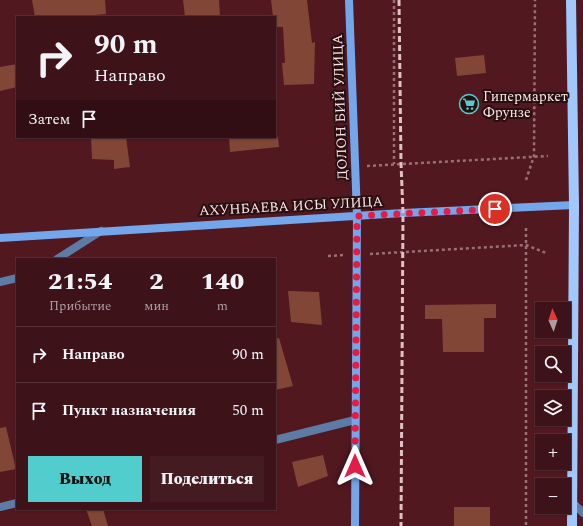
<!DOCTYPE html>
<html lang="ru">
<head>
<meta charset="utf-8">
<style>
	:root { --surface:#3d1218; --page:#441b21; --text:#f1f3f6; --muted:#ad9ea2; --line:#563237; --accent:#52cdce }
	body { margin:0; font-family:Spectral,serif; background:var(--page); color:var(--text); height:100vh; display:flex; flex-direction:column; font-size:15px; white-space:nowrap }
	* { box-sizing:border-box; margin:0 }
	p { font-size:13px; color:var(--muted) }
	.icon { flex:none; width:22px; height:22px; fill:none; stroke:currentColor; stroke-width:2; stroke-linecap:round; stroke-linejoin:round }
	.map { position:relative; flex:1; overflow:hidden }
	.panel { position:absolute; left:16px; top:258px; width:260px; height:252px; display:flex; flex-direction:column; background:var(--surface); border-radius:0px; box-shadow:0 1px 3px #0004,0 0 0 1px var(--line) }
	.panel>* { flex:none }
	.top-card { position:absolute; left:16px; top:16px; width:260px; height:122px; border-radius:0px; box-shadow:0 1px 3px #0004,0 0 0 1px var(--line); background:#3d1218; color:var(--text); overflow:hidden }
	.needle { width:26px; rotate:357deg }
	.buttons { position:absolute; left:535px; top:302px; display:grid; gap:8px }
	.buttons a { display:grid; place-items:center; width:36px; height:36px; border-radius:0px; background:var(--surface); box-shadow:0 1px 3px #0004,0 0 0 1px var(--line); font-size:20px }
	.pin { position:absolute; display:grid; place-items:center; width:34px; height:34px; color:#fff; margin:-17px; border:2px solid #fff; border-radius:50%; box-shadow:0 1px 4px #0007 }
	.me { position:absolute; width:44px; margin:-22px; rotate:0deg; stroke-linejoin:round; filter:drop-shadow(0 0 3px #0008) }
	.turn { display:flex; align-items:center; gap:14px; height:84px; padding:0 12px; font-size:18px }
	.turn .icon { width:52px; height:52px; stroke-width:2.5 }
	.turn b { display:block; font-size:28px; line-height:34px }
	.then { display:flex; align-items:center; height:38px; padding:0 12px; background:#0003; gap:8px; font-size:15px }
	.eta { display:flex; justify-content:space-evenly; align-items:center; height:68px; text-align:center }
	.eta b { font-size:24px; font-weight:800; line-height:28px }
	.primary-button { display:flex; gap:8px; margin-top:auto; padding:8px 12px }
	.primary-button a { flex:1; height:46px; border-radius:0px; background:var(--accent); color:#111; font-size:16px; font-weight:800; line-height:46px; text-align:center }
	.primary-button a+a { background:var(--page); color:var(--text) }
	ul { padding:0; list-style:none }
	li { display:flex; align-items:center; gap:12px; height:56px; padding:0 12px; border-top:1px solid var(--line) }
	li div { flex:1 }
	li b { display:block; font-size:15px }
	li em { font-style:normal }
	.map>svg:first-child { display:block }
	.building { fill:#814636 }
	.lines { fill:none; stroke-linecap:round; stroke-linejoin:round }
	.path { stroke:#9b7075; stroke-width:2.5; stroke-dasharray:3 3; stroke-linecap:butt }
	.street { stroke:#5c7ca6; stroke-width:8 }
	.secondary { stroke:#74a6eb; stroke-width:8 }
	.primary { stroke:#a1c8fc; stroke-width:10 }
	.rail { stroke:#dec1c3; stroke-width:3; stroke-dasharray:6 3; stroke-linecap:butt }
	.route { stroke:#e11d48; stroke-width:7; stroke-dasharray:0 12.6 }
	.labels { text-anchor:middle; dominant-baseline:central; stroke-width:4; stroke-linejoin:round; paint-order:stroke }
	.poi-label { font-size:14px; fill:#fee7e7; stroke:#270e10; text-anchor:start }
	.street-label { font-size:14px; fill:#fee7e7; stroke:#270e10 }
</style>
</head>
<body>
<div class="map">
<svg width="583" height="526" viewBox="0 0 583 526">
	<rect width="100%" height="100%" fill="#511820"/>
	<path class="building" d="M 32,0 L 105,0 L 106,14 L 75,17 L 35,17 Z
		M 183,0 L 219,0 L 220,16 L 185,17 Z
		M 271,0 L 307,0 L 312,43 L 315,42 L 314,84 L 284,85 L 282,63 L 285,63 L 283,27 L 275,27 L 275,17 L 273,17 Z
		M 484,55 L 486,73 L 457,76 L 455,58 Z
		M 17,64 L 17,87 L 0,91 L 0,67 Z
		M 91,137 L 126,137 L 130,167 L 114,169 L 114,160 L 92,159 Z
		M 229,137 L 278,137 L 279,147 L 230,152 Z
		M 288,291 L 319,292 L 322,325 L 291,322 Z
		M 496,304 L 496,318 L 484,318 L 484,352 L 443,352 L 442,319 L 425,319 L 425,305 Z
		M 279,338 L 293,386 L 275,390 L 275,339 Z
		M 6,427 L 16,469 L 0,472 L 0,428 Z
		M 323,455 L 328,476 L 298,487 L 292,462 Z
		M 454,507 L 490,507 L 490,526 L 454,526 Z
		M 86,509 L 103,509 L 108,526 L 92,526 Z"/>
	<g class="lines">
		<path class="path" d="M 394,0 L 394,164
			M 367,166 L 548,156
			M 526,180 L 534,156 L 535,0
			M 526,228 L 526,526
			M 370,254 L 526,245 L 546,253
			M 328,256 L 345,255"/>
		<path class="street" d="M 57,259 L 101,231
			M 0,282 L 17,278
			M 275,440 L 355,420
			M 572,502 L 583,513
			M 0,507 L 17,503"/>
		<path class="secondary" d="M 349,0 L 357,216 L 355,526
			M 0,238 L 403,213 L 574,205"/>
		<path class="primary" d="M 571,0 L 574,205 L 572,526"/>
		<path class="rail" d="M 399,0 L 401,163 L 403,213 L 401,526"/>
	</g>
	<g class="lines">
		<path class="route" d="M 355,466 L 357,216 L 495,209"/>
	</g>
	<defs>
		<g id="supermarket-ring" transform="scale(1)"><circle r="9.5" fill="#270e10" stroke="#52cdce" stroke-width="1.5"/><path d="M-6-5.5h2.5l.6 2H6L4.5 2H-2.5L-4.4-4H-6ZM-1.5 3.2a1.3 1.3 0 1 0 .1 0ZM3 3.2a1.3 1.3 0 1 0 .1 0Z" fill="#52cdce"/></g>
	</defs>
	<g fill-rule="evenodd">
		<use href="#supermarket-ring" x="469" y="104"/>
	</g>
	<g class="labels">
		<g class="poi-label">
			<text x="483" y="96">Гипермаркет<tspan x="483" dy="16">Фрунзе</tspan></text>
		</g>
		<g class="street-label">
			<text transform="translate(340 107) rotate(-92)">ДОЛОН БИЙ УЛИЦА</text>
			<text transform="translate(291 206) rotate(-3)">АХУНБАЕВА ИСЫ УЛИЦА</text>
		</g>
	</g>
</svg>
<div class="buttons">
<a><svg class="needle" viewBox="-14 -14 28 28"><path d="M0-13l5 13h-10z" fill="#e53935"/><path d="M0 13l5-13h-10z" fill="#ad9ea2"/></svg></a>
<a><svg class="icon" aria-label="search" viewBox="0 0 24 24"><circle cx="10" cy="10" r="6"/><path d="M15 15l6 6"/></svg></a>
<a><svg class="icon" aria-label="layers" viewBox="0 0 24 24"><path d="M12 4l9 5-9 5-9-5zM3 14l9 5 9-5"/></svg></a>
<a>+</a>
<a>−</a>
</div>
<div class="pin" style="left:495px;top:209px;background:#d93025"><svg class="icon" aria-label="arrive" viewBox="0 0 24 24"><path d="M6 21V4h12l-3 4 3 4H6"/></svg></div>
<svg class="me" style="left:355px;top:466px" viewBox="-20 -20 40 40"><path d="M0-17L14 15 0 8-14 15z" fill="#e11d48" stroke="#fff" stroke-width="4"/></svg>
<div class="top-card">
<div class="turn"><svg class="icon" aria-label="right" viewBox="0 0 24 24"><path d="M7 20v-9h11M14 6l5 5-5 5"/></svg><div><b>90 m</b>Направо</div></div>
<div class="then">Затем<svg class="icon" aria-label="arrive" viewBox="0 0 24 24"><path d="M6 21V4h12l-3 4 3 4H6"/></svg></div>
</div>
<section class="panel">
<div class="eta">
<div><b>21:54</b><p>Прибытие</p></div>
<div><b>2</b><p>мин</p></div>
<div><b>140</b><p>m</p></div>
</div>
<ul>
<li><svg class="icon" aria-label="right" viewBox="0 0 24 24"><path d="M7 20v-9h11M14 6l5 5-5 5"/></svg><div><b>Направо</b></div><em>90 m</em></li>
<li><svg class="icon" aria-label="arrive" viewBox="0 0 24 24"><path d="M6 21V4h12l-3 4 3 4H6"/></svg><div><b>Пункт назначения</b></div><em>50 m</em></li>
</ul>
<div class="primary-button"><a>Выход</a><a>Поделиться</a></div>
</section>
</div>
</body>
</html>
